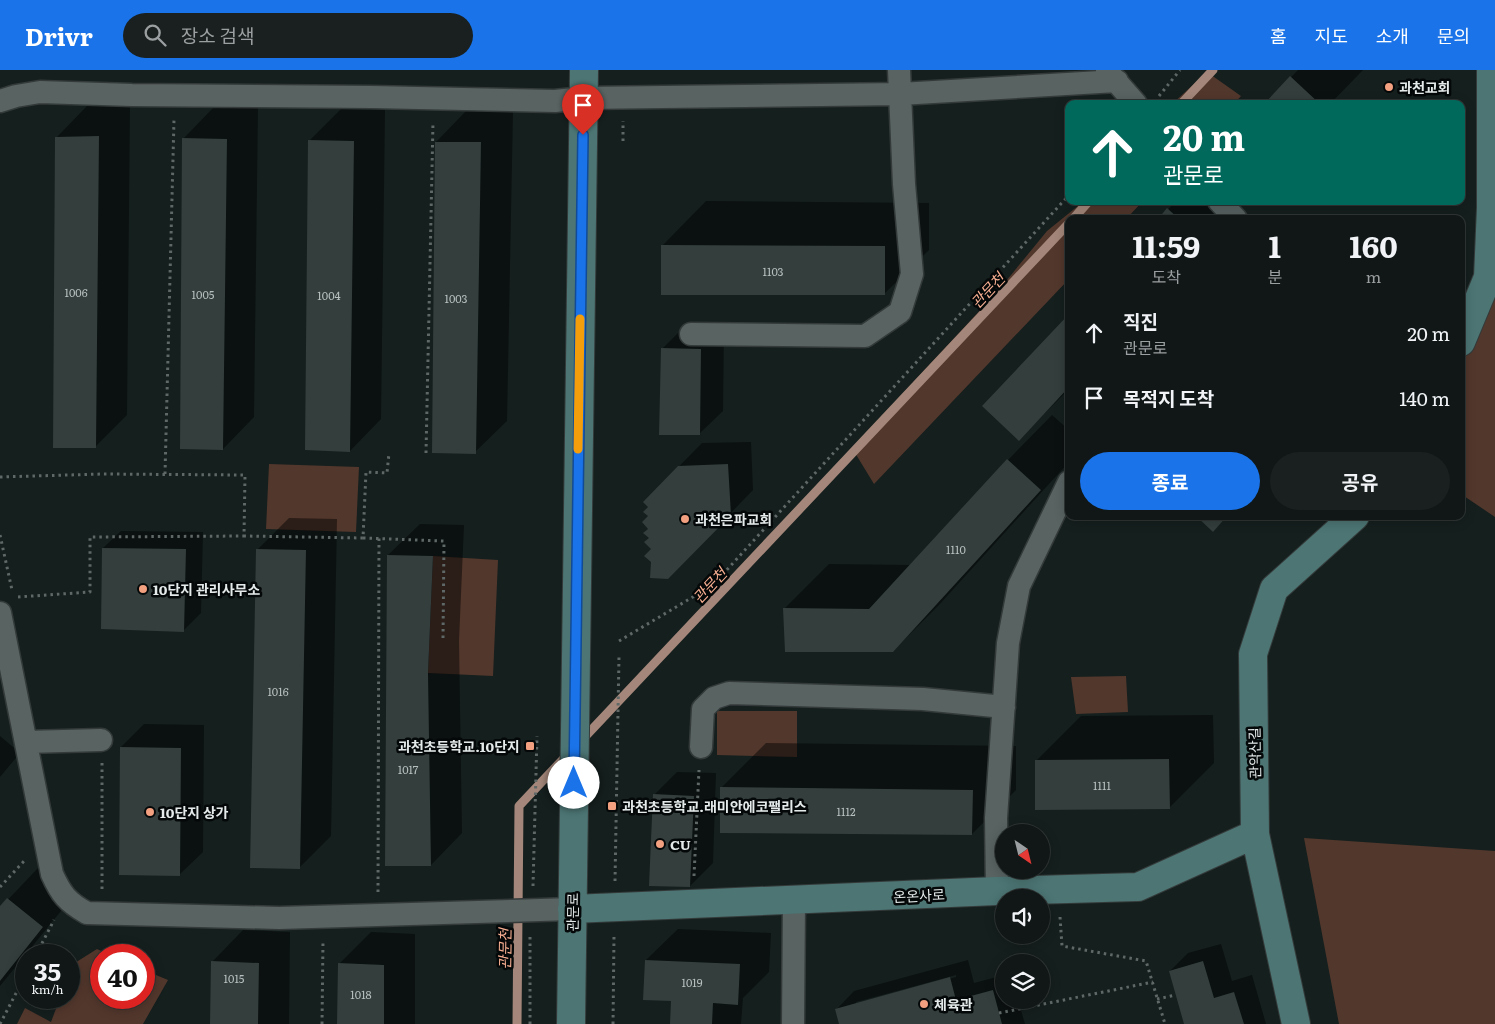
<!DOCTYPE html>
<html lang="ko">
<head>
<meta charset="utf-8">
<style>
	:root { --surface:#101716; --page:#19201f; --text:#f1f3f6; --muted:#9c9fa1; --line:#303635; --accent:#1a73e8 }
	body { margin:0; font-family:Literata,"Noto Sans KR",serif; background:var(--page); color:var(--text); height:100vh; display:flex; flex-direction:column; font-size:19px; white-space:nowrap }
	* { box-sizing:border-box; margin:0 }
	p { font-size:16px; color:var(--muted) }
	.icon { flex:none; width:28px; height:28px; fill:none; stroke:currentColor; stroke-width:2; stroke-linecap:round; stroke-linejoin:round }
	.map { position:relative; flex:1; overflow:hidden }
	.panel { position:absolute; left:1065px; top:145px; width:400px; height:305px; display:flex; flex-direction:column; background:var(--surface); border-radius:10px; box-shadow:0 2px 12px #0003,0 0 0 1px var(--line) }
	.panel>* { flex:none }
	.top-card { position:absolute; left:1065px; top:30px; width:400px; height:105px; border-radius:10px; box-shadow:0 2px 12px #0003,0 0 0 1px var(--line); background:#00695c; color:#fff; overflow:hidden }
	.needle { width:32px; rotate:145deg }
	.buttons { position:absolute; left:995px; top:754px; display:grid; gap:10px }
	.buttons a { display:grid; place-items:center; width:55px; height:55px; border-radius:50%; background:var(--surface); box-shadow:0 2px 12px #0003,0 0 0 1px var(--line); font-size:25px }
	.speed { position:absolute; left:15px; top:874px; display:flex; gap:10px; font-size:25px; font-weight:700; text-align:center }
	.speed>* { display:grid; place-content:center; width:65px; height:65px; border-radius:50%; background:var(--surface); box-shadow:0 2px 12px #0003,0 0 0 1px var(--line); line-height:1 }
	.speed small { font-size:12px; font-weight:400 }
	.speed .limit { border:8px solid #d22; background:#fff; color:#111 }
	.pin { position:absolute; display:grid; place-items:center; width:42px; height:42px; color:#fff; margin:-51px -21px; border-radius:50% 50% 50% 0; rotate:-45deg; box-shadow:0 0 5px #0007 }
	.pin .icon { rotate:45deg }
	.me { position:absolute; width:55px; margin:-28px; rotate:0deg; stroke-linejoin:round; filter:drop-shadow(0 0 4px #0008) }
	.turn { display:flex; align-items:center; gap:18px; height:105px; padding:0 15px; font-size:22px }
	.turn .icon { width:65px; height:65px; stroke-width:2.5 }
	.turn b { display:block; font-size:35px; line-height:42px }
	.eta { display:flex; justify-content:space-evenly; align-items:center; height:85px; text-align:center }
	.eta b { font-size:30px; font-weight:700; line-height:35px }
	.action { display:flex; gap:10px; margin-top:auto; padding:10px 15px }
	.action a { flex:1; height:58px; border-radius:30px; background:var(--accent); color:#fff; font-size:20px; font-weight:700; line-height:58px; text-align:center }
	.action a+a { background:var(--page); color:var(--text) }
	ul { padding:0; list-style:none }
	li { display:flex; align-items:center; gap:15px; height:65px; padding:0 15px }
	li div { flex:1 }
	li b { display:block; font-size:19px }
	li em { font-style:normal }
	header { display:flex; align-items:center; gap:30px; box-sizing:border-box; height:70px; padding:0 25px; background:var(--accent); color:#fff }
	header strong { font-size:24px }
	nav { display:flex; gap:28px; margin-inline-start:auto; font-size:18px }
	.search { width:350px; height:45px; background:var(--page); display:flex; align-items:center; gap:12px; box-sizing:border-box; padding:0 18px; border-radius:28px; color:var(--muted); font-size:19px }
	.map>svg:first-child { display:block }
	.green { fill:#52372c }
	.shadow { fill:#0007; fill-rule:evenodd }
	.lines { fill:none; stroke-linecap:round; stroke-linejoin:round }
	.stream { stroke:#a4877a; stroke-width:9 }
	.building { fill:#333e3d }
	.street-casing { stroke:#343a3a; stroke-width:25 }
	.secondary-casing { stroke:#343a3a; stroke-width:30 }
	.path { stroke:#5f6867; stroke-width:3; stroke-dasharray:2.5 4; stroke-linecap:butt }
	.street { stroke:#586362; stroke-width:22 }
	.secondary { stroke:#4c7573; stroke-width:28 }
	.route-casing { stroke:#114b97; stroke-width:12 }
	.route { stroke:#1a73e8; stroke-width:9 }
	.slow { stroke:#f59e0b; stroke-width:9 }
	.poi-dot { fill:#f2a080; stroke:#050808; stroke-width:2 }
	.labels { text-anchor:middle; dominant-baseline:central; stroke-width:5; stroke-linejoin:round; paint-order:stroke }
	.number-label { font-size:11px; fill:#b8bfbf }
	.poi-label { font-size:14px; font-weight:bold; fill:#e4eaea; stroke:#050808; text-anchor:start }
	.street-label { font-size:14px; fill:#e4eaea; stroke:#050808 }
	.water-label { font-size:15px; font-style:italic; fill:#f8af92; stroke:#050808 }
</style>
</head>
<body>
<header>
<strong>Drivr</strong>
<div class="search"><svg class="icon" aria-label="search" viewBox="0 0 24 24"><circle cx="10" cy="10" r="6"/><path d="M15 15l6 6"/></svg>장소 검색</div>
<nav><a>홈</a><a>지도</a><a>소개</a><a>문의</a></nav>
</header>
<div class="map">
<svg width="1495" height="954" viewBox="0 0 1495 954">
	<rect width="100%" height="100%" fill="#151f1e"/>
	<path class="green" d="M 1207,2 L 1241,26 L 1234,34 L 1172,34 Z
		M 1084,131 L 1143,131 L 1126,149 L 1069,149 L 1069,209 L 874,414 L 852,378 L 997,222 L 1047,161 Z
		M 1495,172 L 1495,447 L 1461,424 L 1461,265 Z
		M 269,394 L 359,397 L 356,462 L 266,459 Z
		M 433,486 L 498,490 L 493,606 L 428,603 Z
		M 1126,606 L 1128,642 L 1076,644 L 1071,607 Z
		M 717,641 L 797,641 L 797,687 L 717,685 Z
		M 1304,768 L 1495,781 L 1495,954 L 1339,954 Z
		M 97,879 L 110,885 L 101,885 L 101,928 L 144,928 L 144,900 L 168,910 L 143,954 L 17,954 L 25,938 L 51,952 L 60,928 L 69,928 L 69,901 L 70,896 Z"/>
	<path class="shadow" d="M 1298,0 L 1363,0 L 1330,34 L 1265,34 Z
		M 130,35 L 127,345 L 95,377 L 56,68 L 87,36 Z
		M 214,37 L 258,38 L 254,347 L 223,379 L 183,69 Z
		M 341,39 L 385,40 L 381,349 L 350,381 L 309,71 Z
		M 467,40 L 513,41 L 507,351 L 475,382 L 436,72 Z
		M 706,131 L 929,133 L 929,180 L 884,224 L 662,176 Z
		M 1176,131 L 1244,131 L 1228,149 L 1159,149 Z
		M 1069,245 L 1069,319 L 1019,369 Z
		M 685,256 L 724,256 L 723,341 L 699,364 L 662,279 Z
		M 1052,345 L 1069,360 L 1069,392 L 938,536 L 893,581 L 785,538 L 829,494 L 911,495 L 1008,390 Z
		M 751,372 L 753,420 L 691,484 L 653,479 L 650,468 L 650,437 L 644,432 L 702,373 Z
		M 289,448 L 337,449 L 331,766 L 299,798 L 258,479 Z
		M 420,454 L 464,455 L 459,571 L 462,763 L 431,795 L 388,485 Z
		M 121,461 L 203,462 L 201,543 L 183,561 L 103,478 Z
		M 1213,645 L 1214,693 L 1169,738 L 1036,691 L 1081,646 Z
		M 144,654 L 204,655 L 203,782 L 179,805 L 121,677 Z
		M 0,666 L 20,683 L 0,707 Z
		M 766,673 L 1016,676 L 1016,720 L 972,764 L 722,717 Z
		M 677,702 L 716,703 L 713,793 L 690,816 L 654,725 Z
		M 39,797 L 74,825 L 0,916 L 0,838 Z
		M 678,859 L 771,863 L 769,902 L 743,928 L 741,954 L 671,954 L 673,930 L 646,890 Z
		M 243,860 L 290,862 L 289,954 L 211,954 L 212,892 Z
		M 371,862 L 415,864 L 415,954 L 339,954 L 339,894 Z
		M 1221,874 L 1232,911 L 1252,905 L 1266,954 L 1186,954 L 1170,901 L 1188,883 Z
		M 968,890 L 974,913 L 1004,905 L 1004,930 L 1018,930 L 1025,954 L 841,954 L 837,939 L 854,921 ZM 956,905 L 956,907 L 856,934 L 856,932 Z"/>
	<g class="lines">
		<path class="stream" d="M 1181,34 L 1213,0
			M 1073,149 L 1089,131
			M 582,670 L 1069,153
			M 517,954 L 519,736 L 568,684"/>
	</g>
	<path class="building" d="M 1290,6 L 1320,34 L 1264,34 Z
		M 99,66 L 96,378 L 53,378 L 55,67 Z
		M 182,68 L 227,69 L 223,380 L 180,379 Z
		M 308,70 L 354,71 L 350,382 L 305,380 Z
		M 435,72 L 481,72 L 476,384 L 432,383 Z
		M 1167,138 L 1179,149 L 1158,149 Z
		M 661,175 L 885,176 L 885,225 L 661,225 Z
		M 1069,244 L 1069,317 L 1019,371 L 982,336 Z
		M 661,278 L 701,279 L 700,365 L 659,365 Z
		M 1007,389 L 1041,420 L 893,582 L 785,582 L 783,538 L 869,539 Z
		M 728,394 L 731,445 L 668,509 L 650,508 L 651,492 L 644,486 L 651,479 L 644,472 L 649,468 L 643,463 L 648,459 L 642,452 L 648,446 L 643,442 L 648,437 L 643,432 L 678,396 Z
		M 1196,446 L 1227,446 L 1213,462 Z
		M 102,478 L 186,479 L 184,562 L 101,559 Z
		M 256,479 L 306,480 L 300,799 L 250,798 Z
		M 387,485 L 433,486 L 428,603 L 431,796 L 385,796 Z
		M 120,677 L 181,678 L 180,806 L 119,805 Z
		M 1169,689 L 1170,739 L 1035,740 L 1035,690 Z
		M 720,717 L 973,720 L 972,765 L 720,763 Z
		M 653,724 L 694,726 L 690,817 L 649,816 Z
		M 7,828 L 43,857 L 0,911 L 0,836 Z
		M 645,890 L 740,894 L 738,935 L 713,933 L 712,954 L 670,954 L 671,931 L 643,930 Z
		M 211,891 L 259,893 L 258,954 L 210,954 Z
		M 1203,891 L 1214,928 L 1234,922 L 1244,954 L 1184,954 L 1169,901 Z
		M 338,893 L 384,895 L 384,954 L 337,954 Z
		M 950,907 L 956,930 L 993,920 L 1002,954 L 839,954 L 835,939 Z"/>
	<g class="lines">
		<g class="street-casing">
			<path id="street" d="M 1107,1 L 1136,34
				M 0,31 L 16,26 L 40,22 L 132,25 L 372,27 L 555,31 L 583,28 L 900,24 L 1117,11
				M 1219,131 L 1236,149
				M 691,264 L 865,266 L 900,242 L 912,204 L 904,114 L 899,0
				M 0,543 L 52,804 C 61,824 67,832 87,843 L 279,848 L 572,839
				M 26,672 L 101,670
				M 701,677 L 703,639 L 714,628 L 729,623 L 923,629 L 1004,637
				M 997,821 L 996,748 L 1008,573 L 1019,516 L 1069,412
				M 793,954 L 794,830"/>
		</g>
		<g class="secondary-casing">
			<path id="secondary" d="M 1461,272 L 1488,207 L 1491,137 L 1491,0
				M 572,839 L 997,821 L 1138,817 L 1255,764
				M 571,954 L 584,0
				M 1296,954 L 1255,764 L 1253,584 L 1274,519 L 1355,446"/>
		</g>
		<path class="path" d="M 1159,26 L 1180,0
			M 623,71 L 623,51
			M 426,383 L 433,52
			M 165,404 L 174,49
			M 0,407 L 102,404 L 245,405 L 244,466 L 363,468 L 366,402 L 387,403 L 389,383
			M 0,465 L 12,520
			M 363,468 L 444,471 L 443,568
			M 18,527 L 90,522 L 90,467 L 244,466
			M 619,571 L 713,515 L 1069,125
			M 102,693 L 102,820
			M 694,806 L 699,700
			M 615,811 L 619,586
			M 533,816 L 537,666
			M 0,817 L 25,790
			M 378,822 L 379,468
			M 1060,847 L 1062,876 L 1146,891 L 1165,954
			M 36,885 L 54,850
			M 1157,929 L 1176,925
			M 999,943 L 1153,912
			M 0,954 L 26,904
			M 322,954 L 323,870
			M 530,954 L 530,865
			M 613,954 L 614,865"/>
		<use href="#street" class="street"/>
		<use href="#secondary" class="secondary"/>
	</g>
	<g class="lines">
		<g class="route-casing">
			<path id="route" d="M 574,713 L 583,65"/>
		</g>
		<use href="#route" class="route"/>
		<path class="slow" d="M 578,379 L 580,249"/>
	</g>
	<g class="poi-dot">
		<circle cx="1389" cy="17" r="5"/>
		<circle cx="685" cy="449" r="5"/>
		<circle cx="143" cy="519" r="5"/>
		<rect x="525" y="671" width="10" height="10" rx="2.5"/>
		<rect x="607" y="731" width="10" height="10" rx="2.5"/>
		<circle cx="150" cy="742" r="5"/>
		<circle cx="660" cy="774" r="5"/>
		<circle cx="924" cy="934" r="5"/>
	</g>
	<g class="labels">
		<g class="number-label">
			<text x="773" y="201">1103</text>
			<text x="76" y="222">1006</text>
			<text x="203" y="224">1005</text>
			<text x="329" y="225">1004</text>
			<text x="456" y="228">1003</text>
			<text x="956" y="479">1110</text>
			<text x="278" y="621">1016</text>
			<text x="408" y="699">1017</text>
			<text x="1102" y="715">1111</text>
			<text x="846" y="741">1112</text>
			<text x="234" y="908">1015</text>
			<text x="692" y="912">1019</text>
			<text x="361" y="924">1018</text>
		</g>
		<g class="poi-label">
			<text x="1399" y="17">과천교회</text>
			<text x="695" y="449">과천은파교회</text>
			<text x="153" y="519">10단지 관리사무소</text>
			<text x="520" y="676" text-anchor="end">과천초등학교.10단지</text>
			<text x="622" y="736">과천초등학교.래미안에코팰리스</text>
			<text x="160" y="742">10단지 상가</text>
			<text x="670" y="774">CU</text>
			<text x="934" y="934">체육관</text>
		</g>
		<g class="street-label">
			<text transform="translate(1254 683) rotate(-91)">관악산길</text>
			<text transform="translate(919 825) rotate(-3)">온온사로</text>
			<text transform="translate(572 842) rotate(-89)">관문로</text>
		</g>
		<g class="water-label">
			<text transform="translate(987 220) rotate(-47)">관문천</text>
			<text transform="translate(709 515) rotate(-47)">관문천</text>
			<text transform="translate(504 879) rotate(-89)">관문천</text>
		</g>
	</g>
</svg>
<div class="buttons">
<a><svg class="needle" viewBox="-14 -14 28 28"><path d="M0-13l5 13h-10z" fill="#e53935"/><path d="M0 13l5-13h-10z" fill="#9c9fa1"/></svg></a>
<a><svg class="icon" aria-label="sound" viewBox="0 0 24 24"><path d="M4 9h4l5-4v14l-5-4H4zM17 9q2 3 0 6"/></svg></a>
<a><svg class="icon" aria-label="layers" viewBox="0 0 24 24"><path d="M12 4l9 5-9 5-9-5zM3 14l9 5 9-5"/></svg></a>
</div>
<div class="speed"><div>35<small>km/h</small></div><div class="limit">40</div></div>
<div class="pin" style="left:583px;top:65px;background:#d93025"><svg class="icon" aria-label="arrive" viewBox="0 0 24 24"><path d="M6 21V4h12l-3 4 3 4H6"/></svg></div>
<svg class="me" style="left:574px;top:713px" viewBox="-20 -20 40 40"><circle r="19" fill="#fff"/><path d="M0-13L10 11 0 6-10 11z" fill="#1a73e8"/></svg>
<div class="top-card">
<div class="turn"><svg class="icon" aria-label="ahead" viewBox="0 0 24 24"><path d="M12 20V5M6 11l6-6 6 6"/></svg><div><b>20 m</b>관문로</div></div>
</div>
<section class="panel">
<div class="eta">
<div><b>11:59</b><p>도착</p></div>
<div><b>1</b><p>분</p></div>
<div><b>160</b><p>m</p></div>
</div>
<ul>
<li><svg class="icon" aria-label="ahead" viewBox="0 0 24 24"><path d="M12 20V5M6 11l6-6 6 6"/></svg><div><b>직진</b><p>관문로</p></div><em>20 m</em></li>
<li><svg class="icon" aria-label="arrive" viewBox="0 0 24 24"><path d="M6 21V4h12l-3 4 3 4H6"/></svg><div><b>목적지 도착</b></div><em>140 m</em></li>
</ul>
<div class="action"><a>종료</a><a>공유</a></div>
</section>
</div>
</body>
</html>
